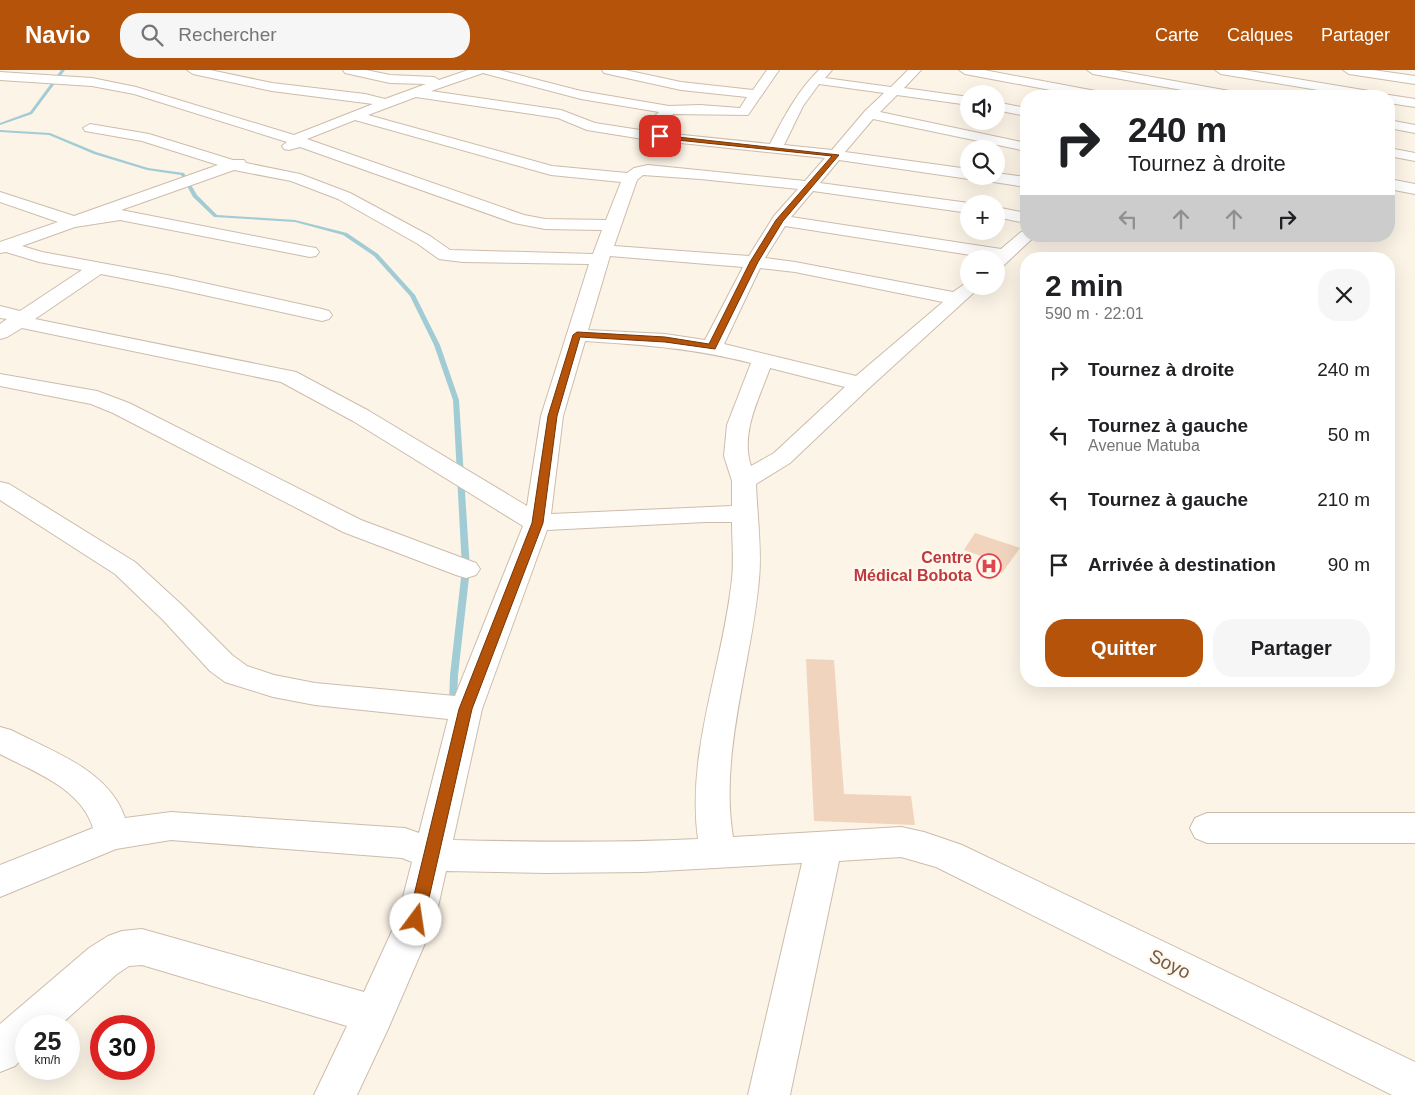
<!DOCTYPE html>
<html lang="fr">
<head>
<meta charset="utf-8">
<style>
	:root { --surface:#fff; --page:#f6f6f6; --text:#202124; --muted:#757577; --accent:#b45309 }
	body { margin:0; font-family:Arial,sans-serif; background:var(--page); color:var(--text); height:100vh; display:flex; flex-direction:column; font-size:19px; white-space:nowrap }
	* { box-sizing:border-box; margin:0 }
	p { font-size:16px; color:var(--muted) }
	.icon { flex:none; width:28px; height:28px; fill:none; stroke:currentColor; stroke-width:2; stroke-linecap:round; stroke-linejoin:round }
	.map { position:relative; flex:1; overflow:hidden }
	.panel { position:absolute; left:1020px; top:182px; width:375px; height:435px; display:flex; flex-direction:column; background:var(--surface); border-radius:20px; box-shadow:0 5px 20px #0002 }
	.panel>* { flex:none }
	.banner { position:absolute; left:1020px; top:20px; width:375px; height:152px; border-radius:20px; box-shadow:0 5px 20px #0002; background:#fff; color:var(--text); overflow:hidden }
	.buttons { position:absolute; left:960px; top:15px; display:grid; gap:10px }
	.buttons a { display:grid; place-items:center; width:45px; height:45px; border-radius:50%; background:var(--surface); box-shadow:0 5px 20px #0002; font-size:25px }
	.speed { position:absolute; left:15px; top:945px; display:flex; gap:10px; font-size:25px; font-weight:700; text-align:center }
	.speed>* { display:grid; place-content:center; width:65px; height:65px; border-radius:50%; background:var(--surface); box-shadow:0 5px 20px #0002; line-height:1 }
	.speed small { font-size:12px; font-weight:400 }
	.speed .limit { border:8px solid #d22; background:#fff; color:#111 }
	.pin { position:absolute; display:grid; place-items:center; width:42px; height:42px; color:#fff; margin:-21px; border-radius:10px; box-shadow:0 2px 8px #0006 }
	.me { position:absolute; width:55px; margin:-28px; rotate:14deg; stroke-linejoin:round; filter:drop-shadow(0 0 4px #0008) }
	.turn { display:flex; align-items:center; gap:18px; height:105px; padding:0 25px; font-size:22px }
	.turn .icon { width:65px; height:65px; stroke-width:2.5 }
	.turn b { display:block; font-size:35px; line-height:42px }
	.lanes { display:flex; align-items:center; height:48px; padding:0 25px; background:#0003; justify-content:center; gap:25px; direction:ltr }
	.lanes .off { opacity:.35 }
	.round { display:grid; place-items:center; flex:none; width:52px; height:52px; border-radius:20px; background:var(--page) }
	.headline { display:flex; align-items:center; justify-content:space-between; height:85px; padding:0 25px }
	h1 { font-size:30px; font-weight:700; line-height:38px }
	.action { display:flex; gap:10px; margin-top:auto; padding:10px 25px }
	.action a { flex:1; height:58px; border-radius:20px; background:var(--accent); color:#fff; font-size:20px; font-weight:700; line-height:58px; text-align:center }
	.action a+a { background:var(--page); color:var(--text) }
	ul { padding:0; list-style:none }
	li { display:flex; align-items:center; gap:15px; height:65px; padding:0 25px }
	li div { flex:1 }
	li b { display:block; font-size:19px }
	li em { font-style:normal }
	header { display:flex; align-items:center; gap:30px; box-sizing:border-box; height:70px; padding:0 25px; background:var(--accent); color:#fff }
	header strong { font-size:24px }
	nav { display:flex; gap:28px; margin-inline-start:auto; font-size:18px }
	.search { width:350px; height:45px; background:var(--page); display:flex; align-items:center; gap:12px; box-sizing:border-box; padding:0 18px; border-radius:20px; color:var(--muted); font-size:19px }
	.map>svg:first-child { display:block }
	.lines { fill:none; stroke-linecap:round; stroke-linejoin:round }
	.stream { fill:#a1ccd6; fill-rule:evenodd }
	.building { fill:#f0d4be }
	.minor-casing { stroke:#cdbcac; stroke-width:2 }
	.minor { fill:#fff; fill-rule:evenodd }
	.route { fill:#b45309; stroke:#753606 }
	.labels { text-anchor:middle; dominant-baseline:central; stroke-width:4.5; stroke-linejoin:round; paint-order:stroke }
	.health-label { font-size:16px; font-weight:bold; fill:#be3a42; stroke:#fff8ec; text-anchor:end }
	.near-street-label { font-size:19px; fill:#745b4b; stroke:#fff8ec }
</style>
</head>
<body>
<header>
<strong>Navio</strong>
<div class="search"><svg class="icon" aria-label="search" viewBox="0 0 24 24"><circle cx="10" cy="10" r="6"/><path d="M15 15l6 6"/></svg>Rechercher</div>
<nav><a>Carte</a><a>Calques</a><a>Partager</a></nav>
</header>
<div class="map">
<svg width="1415" height="1025" viewBox="0 0 1415 1025">
	<rect width="100%" height="100%" fill="#fcf4e6"/>
	<g class="lines">
		<path class="stream" d="M 61,0 L 65,0 L 32,44 L 0,55 L 0,53 L 30,42 Z
			M 0,60 L 50,63 L 96,82 L 148,98 L 184,103 L 197,125 L 217,145 L 295,150 L 347,163 L 378,184 L 415,225 L 440,275 L 459,330 L 470,499 L 458,605 L 457,634 L 456,636 L 450,636 L 449,634 L 450,605 L 462,499 L 453,330 L 434,275 L 410,226 L 374,186 L 343,165 L 295,152 L 214,147 L 193,127 L 181,105 L 147,100 L 94,84 L 49,65 L 0,62 Z"/>
	</g>
	<path class="building" d="M 975,463 L 1020,478 L 1002,503 L 979,495 L 984,487 L 964,480 Z
		M 806,589 L 834,590 L 844,724 L 911,726 L 915,755 L 814,751 Z"/>
	<g class="lines">
		<g class="minor-casing">
			<path id="minor" d="M 187,0 L 210,0 L 272,13 L 365,24 L 385,29 L 426,14 L 390,13 L 345,3 L 343,0 L 366,0 L 390,5 L 434,7 L 439,10 L 468,0 L 499,0 L 581,21 L 669,36 L 700,35 L 740,38 L 747,27 L 681,20 L 604,3 L 602,0 L 625,0 L 681,12 L 753,20 L 767,0 L 779,0 L 748,45 L 673,44 L 654,62 L 770,74 C 784,47 798,20 819,0 L 832,0 L 825,8 L 891,17 L 908,0 L 921,0 L 904,18 L 969,27 L 969,35 L 897,25 L 880,42 L 1026,73 L 1026,81 L 873,49 L 845,82 L 969,99 L 969,106 L 975,106 L 969,109 L 839,90 L 820,113 L 969,133 L 971,134 L 969,134 L 969,143 L 813,121 L 791,147 L 1001,179 L 1021,162 L 1026,161 L 1026,166 L 1035,166 L 1002,197 L 996,198 L 996,189 L 785,156 L 765,188 L 795,192 L 953,222 L 969,211 L 969,216 L 981,216 L 868,319 L 790,393 L 756,414 C 757,444 762,480 759,509 C 752,592 719,684 733,767 L 901,757 L 924,762 L 962,775 L 1415,992 L 1415,1025 L 1392,1025 L 936,797 L 901,787 L 839,791 L 790,1025 L 748,1025 L 802,793 L 643,802 L 546,803 L 446,801 L 435,850 L 388,959 L 357,1025 L 314,1025 L 347,956 L 142,895 L 129,896 L 117,904 L 59,956 L 26,956 L 26,985 L 15,996 L 0,1002 L 0,954 L 89,878 L 108,866 L 122,861 L 142,859 L 364,922 L 397,850 L 412,792 L 402,788 L 171,770 L 116,779 L 0,827 L 0,795 L 93,758 C 81,718 34,702 0,684 L 0,657 L 11,660 C 53,682 109,700 125,748 L 171,742 L 405,758 L 419,763 L 448,649 L 315,635 L 273,627 L 225,612 L 210,601 L 163,550 L 115,504 L 0,430 L 0,412 L 9,414 L 135,492 L 183,536 L 232,585 L 247,596 L 274,605 L 315,613 L 455,626 L 523,456 L 353,351 L 281,312 L 22,258 L 7,267 L 0,269 L 0,254 L 7,249 L 0,248 L 0,236 L 20,241 L 82,200 L 39,192 L 6,182 L 0,183 L 0,172 L 58,152 L 0,132 L 0,122 L 74,146 L 218,95 L 142,71 L 85,61 L 83,58 L 90,54 L 149,64 L 233,90 L 244,90 L 246,93 L 300,104 L 350,123 L 430,166 L 450,180 L 593,184 L 602,160 L 545,159 L 514,153 L 300,77 L 289,80 L 284,79 L 282,76 L 287,72 L 134,24 L 92,16 L 0,10 L 0,2 L 92,8 L 136,17 L 294,65 L 373,34 L 272,21 L 193,4 ZM 483,3 L 581,29 L 659,42 L 640,60 L 595,53 L 561,40 L 431,21 ZM 819,14 L 884,23 L 865,41 L 832,80 L 784,75 L 803,36 ZM 416,27 L 558,48 L 587,60 L 643,69 L 825,88 L 805,111 L 648,95 L 634,98 L 627,103 L 552,96 L 368,45 ZM 355,50 L 551,105 L 621,112 L 606,150 L 545,149 L 524,145 L 307,69 ZM 234,100 L 291,111 L 338,129 L 418,174 L 439,189 L 463,192 L 589,194 L 541,346 L 527,436 L 369,341 L 296,302 L 35,249 L 101,204 L 172,218 L 322,251 L 329,249 L 332,245 L 329,241 L 322,239 L 172,206 L 42,182 L 22,176 L 75,157 L 120,150 L 310,187 L 316,186 L 319,182 L 316,178 L 310,177 L 121,140 ZM 643,105 L 700,109 L 798,119 L 774,146 L 749,186 L 614,176 L 637,110 ZM 610,186 L 743,197 L 705,270 L 665,264 L 588,260 ZM 760,198 L 795,202 L 943,232 L 856,306 L 724,274 ZM 585,271 C 644,275 693,278 751,293 L 727,355 L 724,386 L 732,411 L 732,436 L 551,444 L 563,346 ZM 770,298 L 845,317 L 774,383 L 751,396 C 740,363 759,329 770,298 ZM 705,452 L 732,452 C 732,470 734,490 732,509 C 723,595 686,682 698,769 C 616,773 535,772 453,770 L 482,639 L 547,460 Z
				M 959,0 L 984,0 L 1101,22 L 1107,26 L 1082,26 L 965,4 Z
				M 1087,0 L 1113,0 L 1235,22 L 1241,26 L 1215,26 L 1093,4 Z
				M 1215,0 L 1243,0 L 1375,22 L 1381,26 L 1354,26 L 1221,4 Z
				M 1343,0 L 1373,0 L 1415,6 L 1415,14 L 1349,4 Z
				M 1389,25 L 1415,29 L 1415,37 L 1389,33 L 1389,26 L 1384,26 Z
				M 996,32 L 1026,38 L 1026,46 L 996,40 Z
				M 1389,50 L 1415,55 L 1415,63 L 1389,58 Z
				M 1389,78 L 1415,83 L 1415,91 L 1389,86 Z
				M 996,103 L 1026,107 L 1026,117 L 987,111 L 982,109 L 980,106 L 996,106 Z
				M 1389,109 L 1415,114 L 1415,124 L 1389,119 Z
				M 996,137 L 1026,143 L 1026,153 L 996,147 Z
				M 0,304 L 97,321 L 129,333 L 361,450 L 476,493 L 480,499 L 476,505 L 466,508 L 456,505 L 343,462 L 113,343 L 91,334 L 0,316 Z
				M 1207,743 L 1415,743 L 1415,773 L 1207,773 L 1195,768 L 1190,758 L 1195,748 Z"/>
		</g>
		<use href="#minor" class="minor"/>
	</g>
	<path class="route" d="M 660,65 L 839,85 L 783,151 L 758,192 L 715,279 L 665,272 L 580,267 L 557,346 L 543,453 L 472,639 L 424,850 L 422,855 L 416,857 L 411,855 L 408,850 L 459,639 L 532,453 L 548,346 L 573,265 L 577,262 L 665,267 L 709,274 L 750,192 L 776,150 L 832,86 L 657,68 Z"/>
	<defs>
		<g id="hospital-ring" transform="scale(1.25)"><circle r="9.5" fill="#fff8ec" stroke="#e0444e" stroke-width="1.5"/><path d="M-5-5h3v3.5h4V-5h3V5h-3V1.5h-4V5h-3Z" fill="#e0444e"/></g>
	</defs>
	<g fill-rule="evenodd">
		<use href="#hospital-ring" x="989" y="496"/>
	</g>
	<g class="labels">
		<g class="health-label">
			<text x="972" y="487">Centre<tspan x="972" dy="18">Médical Bobota</tspan></text>
		</g>
		<g class="near-street-label">
			<text transform="translate(1170 894) rotate(26)">Soyo</text>
		</g>
	</g>
</svg>
<div class="buttons">
<a><svg class="icon" aria-label="sound" viewBox="0 0 24 24"><path d="M4 9h4l5-4v14l-5-4H4zM17 9q2 3 0 6"/></svg></a>
<a><svg class="icon" aria-label="search" viewBox="0 0 24 24"><circle cx="10" cy="10" r="6"/><path d="M15 15l6 6"/></svg></a>
<a>+</a>
<a>−</a>
</div>
<div class="speed"><div>25<small>km/h</small></div><div class="limit">30</div></div>
<div class="pin" style="left:660px;top:66px;background:#d93025"><svg class="icon" aria-label="arrive" viewBox="0 0 24 24"><path d="M6 21V4h12l-3 4 3 4H6"/></svg></div>
<svg class="me" style="left:416px;top:850px" viewBox="-20 -20 40 40"><circle r="19" fill="#fff"/><path d="M0-13L10 11 0 6-10 11z" fill="#b45309"/></svg>
<div class="banner">
<div class="turn"><svg class="icon" aria-label="right" viewBox="0 0 24 24"><path d="M7 20v-9h11M14 6l5 5-5 5"/></svg><div><b>240 m</b>Tournez à droite</div></div>
<div class="lanes"><svg class="icon off" aria-label="left" viewBox="0 0 24 24"><path d="M17 20v-9H6M10 6l-5 5 5 5"/></svg><svg class="icon off" aria-label="ahead" viewBox="0 0 24 24"><path d="M12 20V5M6 11l6-6 6 6"/></svg><svg class="icon off" aria-label="ahead" viewBox="0 0 24 24"><path d="M12 20V5M6 11l6-6 6 6"/></svg><svg class="icon" aria-label="right" viewBox="0 0 24 24"><path d="M7 20v-9h11M14 6l5 5-5 5"/></svg></div>
</div>
<section class="panel">
<div class="headline"><div><h1>2 min</h1><p>590 m · 22:01</p></div><a class="round"><svg class="icon" aria-label="close" viewBox="0 0 24 24"><path d="M6 6l12 12M18 6L6 18"/></svg></a></div>
<ul>
<li><svg class="icon" aria-label="right" viewBox="0 0 24 24"><path d="M7 20v-9h11M14 6l5 5-5 5"/></svg><div><b>Tournez à droite</b></div><em>240 m</em></li>
<li><svg class="icon" aria-label="left" viewBox="0 0 24 24"><path d="M17 20v-9H6M10 6l-5 5 5 5"/></svg><div><b>Tournez à gauche</b><p>Avenue Matuba</p></div><em>50 m</em></li>
<li><svg class="icon" aria-label="left" viewBox="0 0 24 24"><path d="M17 20v-9H6M10 6l-5 5 5 5"/></svg><div><b>Tournez à gauche</b></div><em>210 m</em></li>
<li><svg class="icon" aria-label="arrive" viewBox="0 0 24 24"><path d="M6 21V4h12l-3 4 3 4H6"/></svg><div><b>Arrivée à destination</b></div><em>90 m</em></li>
</ul>
<div class="action"><a>Quitter</a><a>Partager</a></div>
</section>
</div>
</body>
</html>
